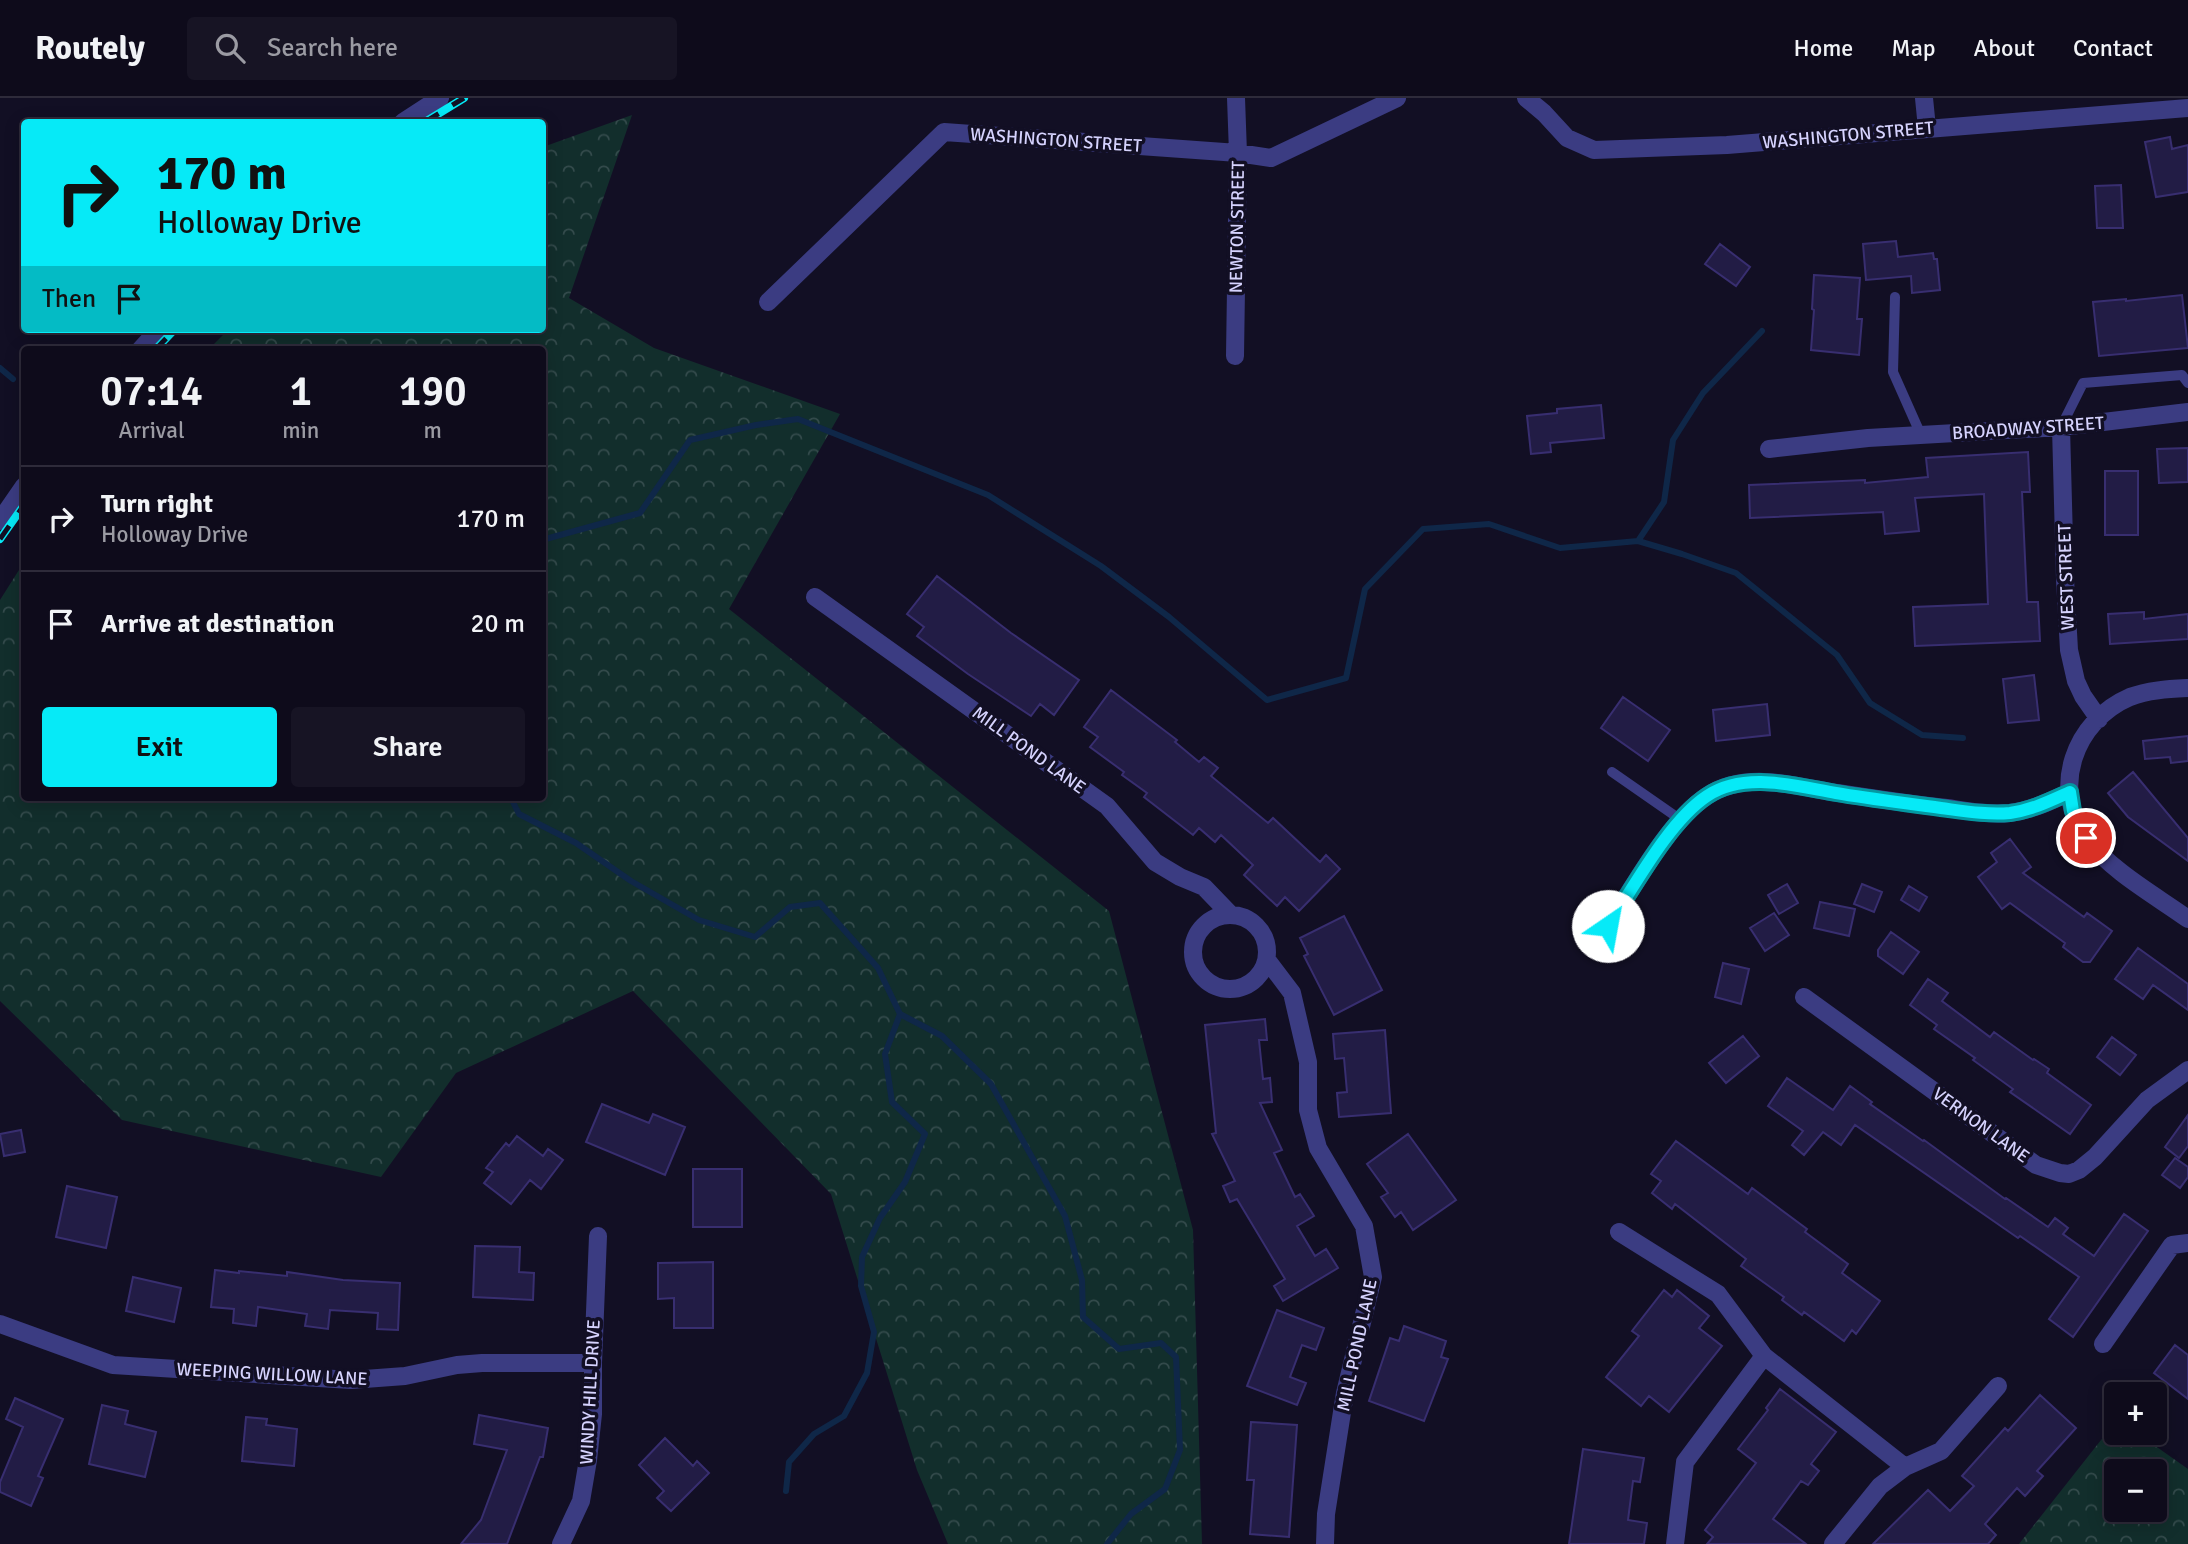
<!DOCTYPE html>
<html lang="en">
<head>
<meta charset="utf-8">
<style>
	:root { --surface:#0e0b1b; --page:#171424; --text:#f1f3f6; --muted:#9b9ba3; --line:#2e2b3a; --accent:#06eaf7 }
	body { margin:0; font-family:Signika,sans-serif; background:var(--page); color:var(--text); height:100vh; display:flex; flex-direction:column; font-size:26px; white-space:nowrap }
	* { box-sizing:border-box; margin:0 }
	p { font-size:23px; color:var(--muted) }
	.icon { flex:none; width:38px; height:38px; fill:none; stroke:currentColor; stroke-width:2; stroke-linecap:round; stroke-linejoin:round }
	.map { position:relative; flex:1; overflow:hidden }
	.sheet { position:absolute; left:21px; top:248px; width:525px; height:455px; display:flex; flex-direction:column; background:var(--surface); border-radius:7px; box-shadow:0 4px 18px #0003,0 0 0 2px var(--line) }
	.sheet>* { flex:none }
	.guide { position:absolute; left:21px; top:21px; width:525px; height:214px; border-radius:7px; box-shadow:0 4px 18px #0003,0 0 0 2px var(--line); background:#06eaf7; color:#111; overflow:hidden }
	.buttons { position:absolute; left:2104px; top:1284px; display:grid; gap:14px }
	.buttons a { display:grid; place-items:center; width:63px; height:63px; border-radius:7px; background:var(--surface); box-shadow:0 4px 18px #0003,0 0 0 2px var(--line); font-size:35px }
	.pin { position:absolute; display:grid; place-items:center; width:60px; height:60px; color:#fff; margin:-30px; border:4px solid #fff; border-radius:50%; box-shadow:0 2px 7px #0007 }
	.me { position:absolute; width:77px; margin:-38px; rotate:33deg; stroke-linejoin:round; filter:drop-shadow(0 0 5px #0008) }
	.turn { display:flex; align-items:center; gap:24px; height:147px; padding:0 21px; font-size:32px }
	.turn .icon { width:91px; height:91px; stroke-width:2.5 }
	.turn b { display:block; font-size:49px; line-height:60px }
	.then { display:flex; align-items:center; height:66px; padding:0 21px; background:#0003; gap:14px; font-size:26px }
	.eta { display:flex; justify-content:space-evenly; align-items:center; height:119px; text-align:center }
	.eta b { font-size:42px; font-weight:600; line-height:49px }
	.primary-button { display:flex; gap:14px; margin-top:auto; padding:14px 21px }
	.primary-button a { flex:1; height:80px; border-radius:7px; background:var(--accent); color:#111; font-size:28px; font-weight:600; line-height:80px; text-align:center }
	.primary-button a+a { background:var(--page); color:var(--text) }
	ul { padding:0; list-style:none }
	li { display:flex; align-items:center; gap:21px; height:105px; padding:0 21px; border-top:2px solid var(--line) }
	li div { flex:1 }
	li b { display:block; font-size:26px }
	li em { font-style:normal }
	header { display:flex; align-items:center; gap:42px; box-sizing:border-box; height:98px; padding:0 35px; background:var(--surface); border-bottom:2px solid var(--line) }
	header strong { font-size:33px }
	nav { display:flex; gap:38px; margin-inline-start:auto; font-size:24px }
	.search { width:490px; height:63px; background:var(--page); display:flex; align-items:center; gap:18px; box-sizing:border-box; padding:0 24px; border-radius:7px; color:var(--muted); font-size:26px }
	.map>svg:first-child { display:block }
	.forest { fill:url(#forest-crowns); fill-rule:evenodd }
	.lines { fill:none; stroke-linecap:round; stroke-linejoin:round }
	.stream { stroke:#0f2748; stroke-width:6 }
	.building { fill:#221c45; stroke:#382e70; stroke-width:2 }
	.service { stroke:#3b3c82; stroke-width:10 }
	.minor { stroke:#3b3c82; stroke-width:18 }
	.rail-casing { stroke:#06eaf7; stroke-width:8 }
	.rail { stroke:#120f24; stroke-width:5; stroke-dasharray:16; stroke-linecap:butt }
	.route-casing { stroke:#0498a1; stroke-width:18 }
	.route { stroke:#06eaf7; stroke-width:12 }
	.labels { text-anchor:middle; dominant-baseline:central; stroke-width:7; stroke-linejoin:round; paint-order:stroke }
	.street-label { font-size:18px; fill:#d6d3fe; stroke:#120f24 }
</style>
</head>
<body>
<header>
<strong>Routely</strong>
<div class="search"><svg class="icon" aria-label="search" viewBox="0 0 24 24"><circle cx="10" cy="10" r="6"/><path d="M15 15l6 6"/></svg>Search here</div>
<nav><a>Home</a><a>Map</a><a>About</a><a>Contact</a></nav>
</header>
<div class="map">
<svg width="2188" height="1446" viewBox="0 0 2188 1446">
	<defs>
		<pattern id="forest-crowns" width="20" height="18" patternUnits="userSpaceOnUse" patternTransform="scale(1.75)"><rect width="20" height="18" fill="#122e2c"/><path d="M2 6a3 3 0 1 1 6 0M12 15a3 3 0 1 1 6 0" fill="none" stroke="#344b4c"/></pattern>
	</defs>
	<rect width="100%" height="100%" fill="#120f24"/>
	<path class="forest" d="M 632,17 L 569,200 L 654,250 L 840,316 L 729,511 L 1109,813 L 1193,1132 L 1202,1446 L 948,1446 L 917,1372 L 831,1096 L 633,893 L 456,975 L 381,1079 L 122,1022 L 0,903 L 0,502 L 24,464 L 24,700 L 542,700 L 542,252 L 208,252 L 229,231 L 542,231 L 543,49 Z
		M 2116,1323 L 2116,1335 L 2137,1335 L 2188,1371 L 2188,1446 L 2019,1446 ZM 2116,1374 L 2154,1374 L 2154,1412 L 2116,1412 Z"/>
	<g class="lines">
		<path class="stream" d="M 0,270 L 13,281
			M 542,442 L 640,415 L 690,342 L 756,327 L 798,321 L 988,397 L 1101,468 L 1169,519 L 1267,602 L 1346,580 L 1365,491 L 1423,431 L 1489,426 L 1560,450 L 1638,443 L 1664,404 L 1673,342 L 1703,295 L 1762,233
			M 1638,443 L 1682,456 L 1736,475 L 1837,557 L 1870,605 L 1922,637 L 1963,640
			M 511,700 L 519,716 L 576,745 L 631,783 L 699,822 L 755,839 L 790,809 L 820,805 L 878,870 L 900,916 L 942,938 L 991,986 L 1065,1118 L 1082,1182 L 1083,1219 L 1119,1251 L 1161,1245 L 1176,1259 L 1180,1352 L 1165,1391 L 1131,1416 L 1107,1446
			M 786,1393 L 789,1364 L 814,1336 L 844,1318 L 867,1275 L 874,1234 L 861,1188 L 862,1159 L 880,1120 L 905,1084 L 925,1036 L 892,1004 L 885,956 L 900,916"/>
	</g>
	<path class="building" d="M 2170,39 L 2172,51 L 2188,47 L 2188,94 L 2156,99 L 2145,44 Z
		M 2121,87 L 2123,130 L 2097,130 L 2095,88 Z
		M 1896,143 L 1898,159 L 1933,155 L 1934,161 L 1937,161 L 1940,192 L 1912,195 L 1911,178 L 1866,182 L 1863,146 Z
		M 1720,146 L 1750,169 L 1736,188 L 1705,166 Z
		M 1814,177 L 1860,180 L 1857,221 L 1862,221 L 1859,257 L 1811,252 L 1814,212 L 1812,211 Z
		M 2182,197 L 2188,250 L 2099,258 L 2093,204 L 2126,201 L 2126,203 Z
		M 1601,307 L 1604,340 L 1550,345 L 1551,354 L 1531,356 L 1527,318 L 1557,315 L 1557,311 Z
		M 2188,350 L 2188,384 L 2159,385 L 2157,351 Z
		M 2028,354 L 2030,394 L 2022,394 L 2027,504 L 2038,504 L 2040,543 L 1915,548 L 1913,509 L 1988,506 L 1984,396 L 1915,400 L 1919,433 L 1885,436 L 1883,414 L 1750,420 L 1749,387 L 1865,382 L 1865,385 L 1928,379 L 1926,360 Z
		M 2105,373 L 2138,373 L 2138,437 L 2105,437 Z
		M 937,478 L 1011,535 L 1079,582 L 1054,617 L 1040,606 L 1031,618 L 968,576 L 917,538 L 924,529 L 907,516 Z
		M 2144,514 L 2144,521 L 2188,516 L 2188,541 L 2110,546 L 2108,516 Z
		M 2034,577 L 2039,622 L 2008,625 L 2003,581 Z
		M 1111,592 L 1177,642 L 1175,644 L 1199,664 L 1204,659 L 1218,670 L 1211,678 L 1268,725 L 1273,720 L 1320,764 L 1326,757 L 1340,771 L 1299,813 L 1285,799 L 1277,808 L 1244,777 L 1253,767 L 1221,737 L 1215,744 L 1199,730 L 1193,737 L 1144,699 L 1147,695 L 1122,677 L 1124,674 L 1090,649 L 1098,639 L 1084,629 Z
		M 1623,599 L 1670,632 L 1648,663 L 1601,630 Z
		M 1767,606 L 1770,637 L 1716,643 L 1713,612 Z
		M 2188,638 L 2188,663 L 2171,665 L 2170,659 L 2145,661 L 2143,643 Z
		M 2133,674 L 2188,740 L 2188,763 L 2128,719 L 2108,695 Z
		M 2010,741 L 2031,769 L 2023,775 L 2084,819 L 2087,815 L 2112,833 L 2090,864 L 2083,864 L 2063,849 L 2065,845 L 2010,805 L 2002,811 L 1978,779 L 1997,764 L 1991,755 Z
		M 1787,786 L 1798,805 L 1779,816 L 1768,797 Z
		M 1862,786 L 1882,794 L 1874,814 L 1854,806 Z
		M 1909,788 L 1927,799 L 1919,813 L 1901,802 Z
		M 1820,804 L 1855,811 L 1849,838 L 1814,830 Z
		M 1774,815 L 1789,837 L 1765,853 L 1750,830 Z
		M 1344,818 L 1382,892 L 1334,917 L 1304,858 L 1308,856 L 1300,840 Z
		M 1891,834 L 1919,854 L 1903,876 L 1878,858 L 1878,852 Z
		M 2138,850 L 2188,886 L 2188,912 L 2153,887 L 2143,901 L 2115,881 Z
		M 1723,865 L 1749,871 L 1741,906 L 1715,899 Z
		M 1928,881 L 1948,895 L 1942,903 L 1990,939 L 1994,934 L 2033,962 L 2034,961 L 2049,971 L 2047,975 L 2091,1007 L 2070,1036 L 2010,994 L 2013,991 L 1973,962 L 1975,960 L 1934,931 L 1937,927 L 1910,907 Z
		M 1265,921 L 1267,942 L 1259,942 L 1263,981 L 1270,980 L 1272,1004 L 1260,1005 L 1282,1052 L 1274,1055 L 1295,1099 L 1300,1096 L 1314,1118 L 1297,1128 L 1315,1158 L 1326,1151 L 1338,1170 L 1283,1203 L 1274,1188 L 1285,1181 L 1237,1101 L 1230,1104 L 1223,1088 L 1235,1083 L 1212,1036 L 1216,1035 L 1205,927 Z
		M 1385,932 L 1391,1015 L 1339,1019 L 1337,995 L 1347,994 L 1344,960 L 1335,961 L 1333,936 Z
		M 1743,938 L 1759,958 L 1726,985 L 1709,965 Z
		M 2112,939 L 2136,957 L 2120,977 L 2097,959 Z
		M 1787,980 L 1833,1012 L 1850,988 L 1872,1004 L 1870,1006 L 1923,1043 L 1924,1042 L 2005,1101 L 2006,1100 L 2048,1129 L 2055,1120 L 2068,1130 L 2063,1136 L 2094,1158 L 2124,1116 L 2148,1133 L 2073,1239 L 2049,1221 L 2079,1179 L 2020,1138 L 2018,1140 L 1855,1027 L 1841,1047 L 1823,1034 L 1804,1057 L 1792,1047 L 1803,1033 L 1768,1008 Z
		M 602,1006 L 649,1025 L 653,1016 L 685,1029 L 665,1077 L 586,1044 Z
		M 2188,1017 L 2188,1048 L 2179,1060 L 2165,1049 Z
		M 21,1032 L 25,1054 L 4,1058 L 0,1036 Z
		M 1408,1036 L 1456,1102 L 1413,1132 L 1401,1114 L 1395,1119 L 1381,1099 L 1388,1095 L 1367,1066 Z
		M 517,1038 L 543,1058 L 548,1051 L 563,1062 L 541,1091 L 530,1082 L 511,1106 L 484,1085 L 493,1074 L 486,1070 L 506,1045 L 509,1048 Z
		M 1676,1043 L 1748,1096 L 1752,1090 L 1807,1131 L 1805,1134 L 1848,1166 L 1842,1175 L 1880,1203 L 1856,1236 L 1852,1232 L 1844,1243 L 1804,1214 L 1802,1217 L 1782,1202 L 1784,1199 L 1741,1168 L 1746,1161 L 1675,1106 L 1672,1111 L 1652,1095 L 1661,1083 L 1651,1076 Z
		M 2175,1060 L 2188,1069 L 2188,1079 L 2180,1090 L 2162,1077 Z
		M 693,1071 L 742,1071 L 742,1129 L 693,1129 Z
		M 67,1088 L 117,1099 L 106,1150 L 56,1139 Z
		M 475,1148 L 520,1149 L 519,1174 L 534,1175 L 533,1202 L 473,1199 Z
		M 713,1164 L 713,1230 L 674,1230 L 674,1200 L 658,1201 L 658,1165 Z
		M 215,1172 L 239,1175 L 239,1173 L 287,1178 L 287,1174 L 343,1182 L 400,1185 L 398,1232 L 377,1231 L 378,1215 L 330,1212 L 328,1231 L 305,1228 L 307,1216 L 258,1209 L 256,1228 L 233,1225 L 234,1211 L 211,1209 Z
		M 133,1179 L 181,1190 L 174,1224 L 126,1213 Z
		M 1664,1192 L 1672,1199 L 1677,1192 L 1709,1218 L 1699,1230 L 1722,1248 L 1669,1314 L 1649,1298 L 1641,1308 L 1606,1279 L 1639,1238 L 1632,1233 Z
		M 1277,1212 L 1324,1230 L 1316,1252 L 1302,1247 L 1290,1279 L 1306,1285 L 1297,1307 L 1247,1288 Z
		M 1404,1228 L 1446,1243 L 1441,1259 L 1448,1261 L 1424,1323 L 1369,1303 L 1390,1240 L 1399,1243 Z
		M 2175,1247 L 2188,1257 L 2188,1301 L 2154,1275 Z
		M 1780,1291 L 1836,1334 L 1811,1366 L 1819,1373 L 1808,1387 L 1801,1383 L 1773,1421 L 1806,1446 L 1707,1446 L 1713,1439 L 1705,1432 L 1756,1365 L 1738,1351 L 1768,1312 L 1766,1310 Z
		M 2040,1297 L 2076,1330 L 2037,1373 L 2043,1378 L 2025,1398 L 2017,1390 L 1985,1426 L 1996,1437 L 1988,1446 L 1873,1446 L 1928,1392 L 1950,1413 L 1974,1388 L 1962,1378 L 2005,1330 L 2008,1333 Z
		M 15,1300 L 63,1321 L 38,1378 L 43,1380 L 31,1408 L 0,1394 L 0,1384 L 23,1329 L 6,1321 Z
		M 102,1307 L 128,1313 L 125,1326 L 156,1334 L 145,1379 L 89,1366 Z
		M 479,1317 L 548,1330 L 543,1359 L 540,1359 L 507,1446 L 461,1446 L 481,1422 L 507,1352 L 474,1346 Z
		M 246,1319 L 267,1321 L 266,1327 L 297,1331 L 294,1368 L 242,1363 Z
		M 1251,1324 L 1297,1327 L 1289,1439 L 1250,1436 L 1254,1382 L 1247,1382 Z
		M 665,1340 L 693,1368 L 697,1363 L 709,1375 L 671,1413 L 657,1400 L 664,1393 L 639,1367 Z
		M 1583,1351 L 1644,1360 L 1640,1384 L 1633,1383 L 1628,1422 L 1647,1425 L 1644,1446 L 1569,1446 Z"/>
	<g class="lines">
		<path class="service" d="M 1895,199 L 1893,274 L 1921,337
			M 2061,329 L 2083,285 L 2182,277 L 2188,285
			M 1612,674 L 1681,722"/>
		<path class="minor" d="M 1526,0 L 1544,15 L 1567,40 L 1594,52 L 1727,47 L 2188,10
			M 1924,0 L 1927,30
			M 403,24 L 440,0
			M 768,204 L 944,34 L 1238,55 L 1271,60 L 1397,0
			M 140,252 L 159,231
			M 1235,258 L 1238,55 L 1236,0
			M 2061,329 L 2065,481 L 2069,552 L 2076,583 L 2083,598 L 2099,621
			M 1769,351 L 1868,340 L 2061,329 L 2188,314
			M 0,423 L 24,388
			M 815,499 L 1107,708 L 1155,764 L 1180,779 L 1204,789 L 1230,816
			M 2188,590 C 2169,591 2148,592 2130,599 C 2074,623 2050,691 2087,741 C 2111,773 2156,798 2188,821
			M1193 854a37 37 0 1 1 74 0a37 37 0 1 1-74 0Z
			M 1608,828 C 1634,788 1669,723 1707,698 C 1744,673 1791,687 1831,694 C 1870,700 1908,706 1947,710 C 1968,713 1989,717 2010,715 C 2032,712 2051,703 2070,694
			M 1267,862 L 1292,895 L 1308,964 L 1308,1012 L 1318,1050 L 1364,1128 L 1373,1179 L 1345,1295 L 1326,1416 L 1325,1446
			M 1804,899 L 2036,1067 L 2060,1075 L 2069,1076 L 2079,1072 L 2095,1059 L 2147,1002 L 2188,972
			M 1619,1134 L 1718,1196 L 1764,1258 L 1905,1369
			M 0,1226 L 113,1267 L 351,1282 L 405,1278 L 457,1267 L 482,1265 L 593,1265
			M 2103,1246 L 2172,1147 L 2188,1145
			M 561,1446 L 581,1403 L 588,1362 L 593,1316 L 593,1265 L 598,1138
			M 1675,1446 L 1685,1364 L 1764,1258
			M 1833,1446 L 1880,1388 L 1905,1369 L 1941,1353 L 1998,1288"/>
		<g class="rail-casing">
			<path id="rail" d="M 425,24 L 464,0
				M 155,252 L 175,231
				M 0,441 L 24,407"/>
		</g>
		<use href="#rail" class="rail"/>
	</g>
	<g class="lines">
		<g class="route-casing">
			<path id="route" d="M 1608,828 C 1634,789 1669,723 1707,698 C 1745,673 1795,688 1836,695 C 1871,701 1906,705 1941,710 C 1964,713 1987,717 2010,715 C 2032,712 2050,703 2070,694 L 2073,713 L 2086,740"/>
		</g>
		<use href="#route" class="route"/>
	</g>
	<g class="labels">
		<g class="street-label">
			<text transform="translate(1848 37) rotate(-5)">WASHINGTON STREET</text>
			<text transform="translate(1056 42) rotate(4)">WASHINGTON STREET</text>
			<text transform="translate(1237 129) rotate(-89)">NEWTON STREET</text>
			<text transform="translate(2028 330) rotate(-4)">BROADWAY STREET</text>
			<text transform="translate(2066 479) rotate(-92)">WEST STREET</text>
			<text transform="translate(1029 652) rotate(36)">MILL POND LANE</text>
			<text transform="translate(1981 1027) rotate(36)">VERNON LANE</text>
			<text transform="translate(1357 1247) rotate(-78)">MILL POND LANE</text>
			<text transform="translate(272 1276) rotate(3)">WEEPING WILLOW LANE</text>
			<text transform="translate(590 1294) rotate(-87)">WINDY HILL DRIVE</text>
		</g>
	</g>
</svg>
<div class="buttons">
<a>+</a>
<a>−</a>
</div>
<div class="pin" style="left:2086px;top:740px;background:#d93025"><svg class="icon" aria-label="arrive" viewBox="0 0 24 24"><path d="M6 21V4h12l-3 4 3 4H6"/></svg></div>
<svg class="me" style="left:1608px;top:828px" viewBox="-20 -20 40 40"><circle r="19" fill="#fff"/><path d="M0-13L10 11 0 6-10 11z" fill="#06eaf7"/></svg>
<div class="guide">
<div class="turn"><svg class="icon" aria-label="right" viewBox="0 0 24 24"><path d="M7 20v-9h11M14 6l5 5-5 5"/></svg><div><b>170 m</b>Holloway Drive</div></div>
<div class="then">Then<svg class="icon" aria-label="arrive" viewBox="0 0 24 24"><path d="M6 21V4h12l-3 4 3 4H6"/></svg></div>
</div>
<section class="sheet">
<div class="eta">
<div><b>07:14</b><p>Arrival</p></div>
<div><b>1</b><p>min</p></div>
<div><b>190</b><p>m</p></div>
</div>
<ul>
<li><svg class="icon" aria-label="right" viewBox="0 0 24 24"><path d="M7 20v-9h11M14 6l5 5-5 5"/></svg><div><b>Turn right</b><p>Holloway Drive</p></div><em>170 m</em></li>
<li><svg class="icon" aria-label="arrive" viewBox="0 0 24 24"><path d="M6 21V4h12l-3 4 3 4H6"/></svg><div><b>Arrive at destination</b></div><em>20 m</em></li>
</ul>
<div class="primary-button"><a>Exit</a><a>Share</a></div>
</section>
</div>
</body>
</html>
